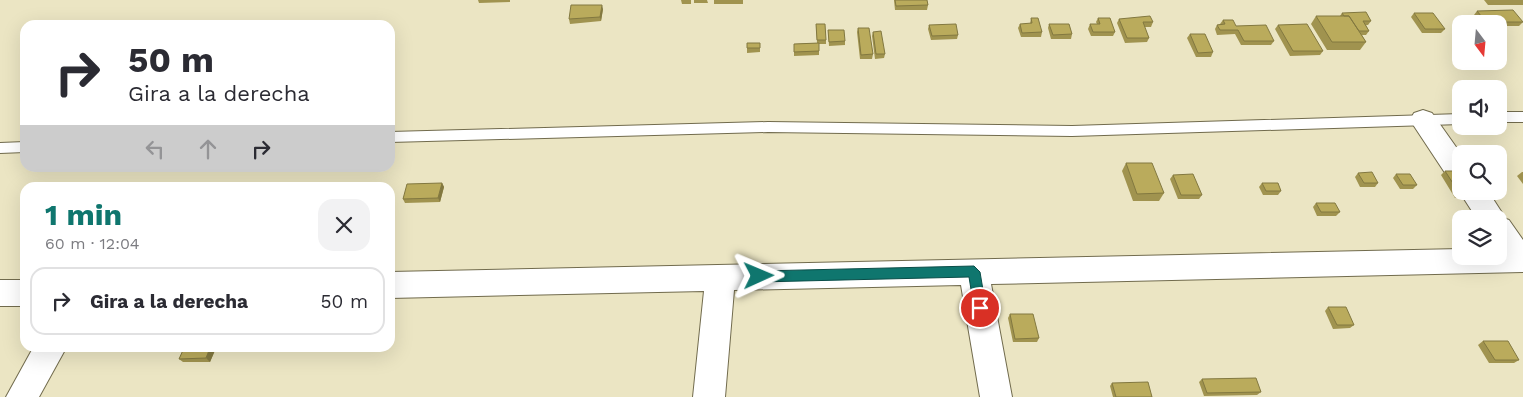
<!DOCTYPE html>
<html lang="es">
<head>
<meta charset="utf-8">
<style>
	:root { --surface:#fff; --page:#f2f2f3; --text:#2b2b33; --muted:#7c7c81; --line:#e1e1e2; --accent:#0f766e }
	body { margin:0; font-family:"Work Sans",sans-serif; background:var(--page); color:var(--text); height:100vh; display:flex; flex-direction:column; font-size:19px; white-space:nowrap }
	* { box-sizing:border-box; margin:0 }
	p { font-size:16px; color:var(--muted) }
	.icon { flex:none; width:28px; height:28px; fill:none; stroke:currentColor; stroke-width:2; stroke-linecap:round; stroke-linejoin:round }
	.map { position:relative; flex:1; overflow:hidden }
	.drawer { position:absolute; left:20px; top:182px; width:375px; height:170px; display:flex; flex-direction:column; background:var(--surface); border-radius:15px; box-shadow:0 5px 20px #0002 }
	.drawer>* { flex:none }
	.top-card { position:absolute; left:20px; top:20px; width:375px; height:152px; border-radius:15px; box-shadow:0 5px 20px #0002; background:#fff; color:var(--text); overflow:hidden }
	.needle { width:32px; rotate:164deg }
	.tools { position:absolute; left:1452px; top:15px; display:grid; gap:10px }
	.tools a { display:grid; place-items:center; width:55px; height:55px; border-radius:10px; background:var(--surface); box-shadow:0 5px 20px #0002; font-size:25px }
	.pin { position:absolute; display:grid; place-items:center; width:42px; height:42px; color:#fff; margin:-21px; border:2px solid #fff; border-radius:50%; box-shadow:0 1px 5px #0007 }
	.me { position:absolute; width:55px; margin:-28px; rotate:89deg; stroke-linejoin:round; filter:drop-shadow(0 0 4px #0008) }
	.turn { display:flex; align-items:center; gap:18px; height:105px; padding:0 25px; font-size:22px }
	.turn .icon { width:65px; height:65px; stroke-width:2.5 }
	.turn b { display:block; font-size:35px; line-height:42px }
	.lanes { display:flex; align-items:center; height:48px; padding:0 25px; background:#0003; justify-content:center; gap:25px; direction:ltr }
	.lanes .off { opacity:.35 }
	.round { display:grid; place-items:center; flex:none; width:52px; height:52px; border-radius:15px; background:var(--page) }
	.headline { display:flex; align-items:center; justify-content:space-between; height:85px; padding:0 25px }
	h1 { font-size:30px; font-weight:700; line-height:38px; color:var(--accent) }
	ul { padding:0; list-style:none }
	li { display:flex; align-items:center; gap:15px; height:68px; margin:0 10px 8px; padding:0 15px; border:2px solid var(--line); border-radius:15px }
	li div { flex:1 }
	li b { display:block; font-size:19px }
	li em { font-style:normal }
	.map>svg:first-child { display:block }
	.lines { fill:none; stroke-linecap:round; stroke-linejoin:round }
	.lane-casing { stroke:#716b4d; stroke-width:2 }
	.street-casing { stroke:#716b4d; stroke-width:2 }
	.lane { fill:#fff; fill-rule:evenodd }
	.street { fill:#fff; fill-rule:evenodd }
	.wall { fill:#a0934f }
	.shaded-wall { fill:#827840 }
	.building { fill:#baab5c; stroke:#827840 }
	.route { fill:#0f766e; stroke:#0a4d48 }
</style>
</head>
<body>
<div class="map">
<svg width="1523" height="397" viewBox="0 0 1523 397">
	<rect width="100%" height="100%" fill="#ebe5c3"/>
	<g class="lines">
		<g class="lane-casing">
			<path id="lane" d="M 1499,112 L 1523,112 L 1523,122 L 1499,122 Z
				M 1461,114 L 1461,124 L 1072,136 L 768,132 L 390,142 L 390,132 L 768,122 L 1072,126 Z
				M 25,142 L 25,152 L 0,153 L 0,143 Z"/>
		</g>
		<g class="street-casing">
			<path id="street" d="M 1423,110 L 1432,113 L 1461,154 L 1461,185 L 1451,182 L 1410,120 L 1414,113 Z
				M 1461,187 L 1461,191 L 1488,191 L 1506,219 L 1509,220 L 1523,240 L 1523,272 L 991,284 L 1012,397 L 980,397 L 961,285 L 734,290 L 725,397 L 693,397 L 704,291 L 390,298 L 390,272 L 1461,249 L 1461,256 L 1499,256 L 1499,219 L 1477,219 L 1459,191 Z
				M 0,280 L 25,280 L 25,306 L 0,306 Z
				M 33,348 L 66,348 L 39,397 L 6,397 Z"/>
		</g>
		<use href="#lane" class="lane"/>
		<use href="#street" class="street"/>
	</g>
	<path class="wall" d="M 478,0 L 510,0 L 510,2 L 479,3 Z
		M 681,0 L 691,0 L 691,4 L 682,4 Z
		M 694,0 L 707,0 L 708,3 L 694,3 Z
		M 714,0 L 743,0 L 743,4 L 714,4 Z
		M 894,0 L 927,0 L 928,5 L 927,10 L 895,10 Z
		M 1484,0 L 1523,0 L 1523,5 L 1488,5 Z
		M 603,9 L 601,21 L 570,24 L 569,19 Z
		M 1477,11 L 1523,22 L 1519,26 L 1499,26 L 1499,24 L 1481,24 L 1474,15 Z
		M 1342,13 L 1371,21 L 1368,25 L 1366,25 L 1369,31 L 1366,35 L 1362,35 L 1366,42 L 1360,50 L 1327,50 L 1311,24 L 1316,16 L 1340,16 Z
		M 1414,13 L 1445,29 L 1441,33 L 1422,33 L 1411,17 Z
		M 1031,18 L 1042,32 L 1041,37 L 1021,37 L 1018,28 L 1020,24 L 1030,24 Z
		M 1098,18 L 1115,32 L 1113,36 L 1091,36 L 1088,29 L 1090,24 L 1097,24 L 1096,22 Z
		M 1119,19 L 1153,22 L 1151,27 L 1144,27 L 1149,38 L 1147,42 L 1125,43 L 1117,23 Z
		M 1223,20 L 1236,26 L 1274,41 L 1271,45 L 1241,45 L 1235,34 L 1217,35 L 1215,29 L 1217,25 L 1220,24 Z
		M 816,24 L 826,40 L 826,44 L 819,44 L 819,55 L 794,56 L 794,44 L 817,43 Z
		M 1049,24 L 1072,34 L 1071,39 L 1051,39 L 1048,28 Z
		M 929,25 L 958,35 L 957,39 L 931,40 L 928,29 Z
		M 1278,25 L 1323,51 L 1320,55 L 1290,56 L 1275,29 Z
		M 858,28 L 873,54 L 872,59 L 860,59 L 857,32 Z
		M 828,30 L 845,41 L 845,45 L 829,46 Z
		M 873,32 L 885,54 L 884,58 L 875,59 L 872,36 Z
		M 1190,34 L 1213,52 L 1211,57 L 1196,57 L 1187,38 Z
		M 747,43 L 760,43 L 760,52 L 747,53 Z
		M 1126,163 L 1164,193 L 1159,201 L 1133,201 L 1122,171 Z
		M 1445,171 L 1479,194 L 1474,198 L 1455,198 L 1441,175 Z
		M 1522,172 L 1523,172 L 1523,184 L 1517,176 Z
		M 1358,173 L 1378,183 L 1375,187 L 1360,187 L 1355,177 Z
		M 1396,174 L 1417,185 L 1413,189 L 1400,189 L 1393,178 Z
		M 1173,175 L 1202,195 L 1199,199 L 1178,199 L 1170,179 Z
		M 442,183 L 444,187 L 440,202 L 405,203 L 403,199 Z
		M 1262,183 L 1281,191 L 1278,195 L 1263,195 L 1259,187 Z
		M 1316,203 L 1340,212 L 1336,216 L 1317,216 L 1313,207 Z
		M 1328,307 L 1354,325 L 1350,328 L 1333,329 L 1325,311 Z
		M 1010,314 L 1039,338 L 1037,342 L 1013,342 L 1008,318 Z
		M 1483,341 L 1519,360 L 1514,363 L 1489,363 L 1478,345 Z
		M 184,348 L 216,348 L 210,362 L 183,362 L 179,359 Z
		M 1202,379 L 1261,392 L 1257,395 L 1204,396 L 1199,382 Z
		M 1112,383 L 1152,397 L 1113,397 L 1110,386 Z"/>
	<path class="shaded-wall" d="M 602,5 L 603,9 L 601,21 L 600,17 Z
		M 442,183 L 444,187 L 440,202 L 438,198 Z
		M 210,348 L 216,348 L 210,362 L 206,358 Z"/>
	<path class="building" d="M 895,0 L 927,0 L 928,5 L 896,6 Z
		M 571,5 L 602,5 L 600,17 L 569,19 Z
		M 1513,10 L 1523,22 L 1486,22 L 1477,11 Z
		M 1366,12 L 1371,21 L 1363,21 L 1369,31 L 1359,31 L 1349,16 L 1344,16 L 1342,13 Z
		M 1414,13 L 1433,13 L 1445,29 L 1425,29 Z
		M 1150,16 L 1153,22 L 1143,22 L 1149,38 L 1127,38 L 1119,19 Z
		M 1316,16 L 1349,16 L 1366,42 L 1332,42 Z
		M 1031,18 L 1038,18 L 1042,32 L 1022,33 L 1020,24 L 1032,23 Z
		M 1098,18 L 1110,18 L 1115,32 L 1093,32 L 1090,24 L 1100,24 Z
		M 1223,20 L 1233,20 L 1236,26 L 1266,25 L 1274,41 L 1244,41 L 1238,30 L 1220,30 L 1217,25 L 1225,24 Z
		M 816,24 L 825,24 L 826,40 L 817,40 Z
		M 956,24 L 958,35 L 932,36 L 929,25 Z
		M 1049,24 L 1069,24 L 1072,34 L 1053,35 Z
		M 1307,24 L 1323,51 L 1293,51 L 1278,25 Z
		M 858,28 L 869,28 L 873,54 L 861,55 Z
		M 828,30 L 844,30 L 845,41 L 829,42 Z
		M 881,31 L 885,54 L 876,54 L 873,32 Z
		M 1190,34 L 1205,34 L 1213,52 L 1198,53 Z
		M 747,43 L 760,43 L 760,48 L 747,48 Z
		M 819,43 L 819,51 L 794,52 L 794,44 Z
		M 1126,163 L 1152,163 L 1164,193 L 1137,194 Z
		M 1445,171 L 1461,171 L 1461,191 L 1477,191 L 1479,194 L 1460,194 Z
		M 1372,172 L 1378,183 L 1364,183 L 1358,173 Z
		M 1193,174 L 1202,195 L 1181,195 L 1173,175 Z
		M 1396,174 L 1410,174 L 1417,185 L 1403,185 Z
		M 442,183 L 438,198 L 403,199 L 407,184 Z
		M 1262,183 L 1278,183 L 1281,191 L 1266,191 Z
		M 1316,203 L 1335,203 L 1340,212 L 1321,212 Z
		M 1328,307 L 1346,307 L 1354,325 L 1337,325 Z
		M 1010,314 L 1033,314 L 1039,338 L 1015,339 Z
		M 1483,341 L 1508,341 L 1519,360 L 1495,360 Z
		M 184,348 L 210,348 L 206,358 L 179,359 Z
		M 1256,378 L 1261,392 L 1207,393 L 1202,379 Z
		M 1148,382 L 1152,397 L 1116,397 L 1112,383 Z"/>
	<path class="route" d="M 974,266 L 980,272 L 986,308 L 980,313 L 974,308 L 969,277 L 759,282 L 753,276 L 759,271 Z"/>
</svg>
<div class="tools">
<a><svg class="needle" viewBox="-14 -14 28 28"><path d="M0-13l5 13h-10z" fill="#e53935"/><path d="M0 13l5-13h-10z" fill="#7c7c81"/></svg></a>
<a><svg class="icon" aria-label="sound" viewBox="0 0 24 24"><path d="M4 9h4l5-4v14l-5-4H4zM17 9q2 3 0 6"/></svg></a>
<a><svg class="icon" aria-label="search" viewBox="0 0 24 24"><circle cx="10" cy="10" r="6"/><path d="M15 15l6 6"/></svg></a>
<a><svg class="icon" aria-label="layers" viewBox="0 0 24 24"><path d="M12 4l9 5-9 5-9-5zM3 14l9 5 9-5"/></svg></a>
</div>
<div class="pin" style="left:980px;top:308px;background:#d93025"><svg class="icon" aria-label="arrive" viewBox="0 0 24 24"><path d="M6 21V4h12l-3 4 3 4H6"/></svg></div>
<svg class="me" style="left:759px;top:276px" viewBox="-20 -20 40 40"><path d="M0-17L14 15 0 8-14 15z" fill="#0f766e" stroke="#fff" stroke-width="4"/></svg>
<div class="top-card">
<div class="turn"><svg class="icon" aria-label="right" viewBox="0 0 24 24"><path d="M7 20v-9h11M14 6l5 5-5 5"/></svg><div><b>50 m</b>Gira a la derecha</div></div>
<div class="lanes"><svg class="icon off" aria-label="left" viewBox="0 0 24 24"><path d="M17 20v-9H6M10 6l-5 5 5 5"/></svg><svg class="icon off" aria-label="ahead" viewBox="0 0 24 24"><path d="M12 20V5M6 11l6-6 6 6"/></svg><svg class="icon" aria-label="right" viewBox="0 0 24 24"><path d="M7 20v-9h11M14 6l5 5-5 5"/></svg></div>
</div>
<section class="drawer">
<div class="headline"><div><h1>1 min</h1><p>60 m · 12:04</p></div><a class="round"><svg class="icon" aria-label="close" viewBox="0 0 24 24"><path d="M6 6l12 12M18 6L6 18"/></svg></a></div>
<ul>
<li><svg class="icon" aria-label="right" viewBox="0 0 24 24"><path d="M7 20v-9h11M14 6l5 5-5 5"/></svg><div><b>Gira a la derecha</b></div><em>50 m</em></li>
</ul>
</section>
</div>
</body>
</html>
